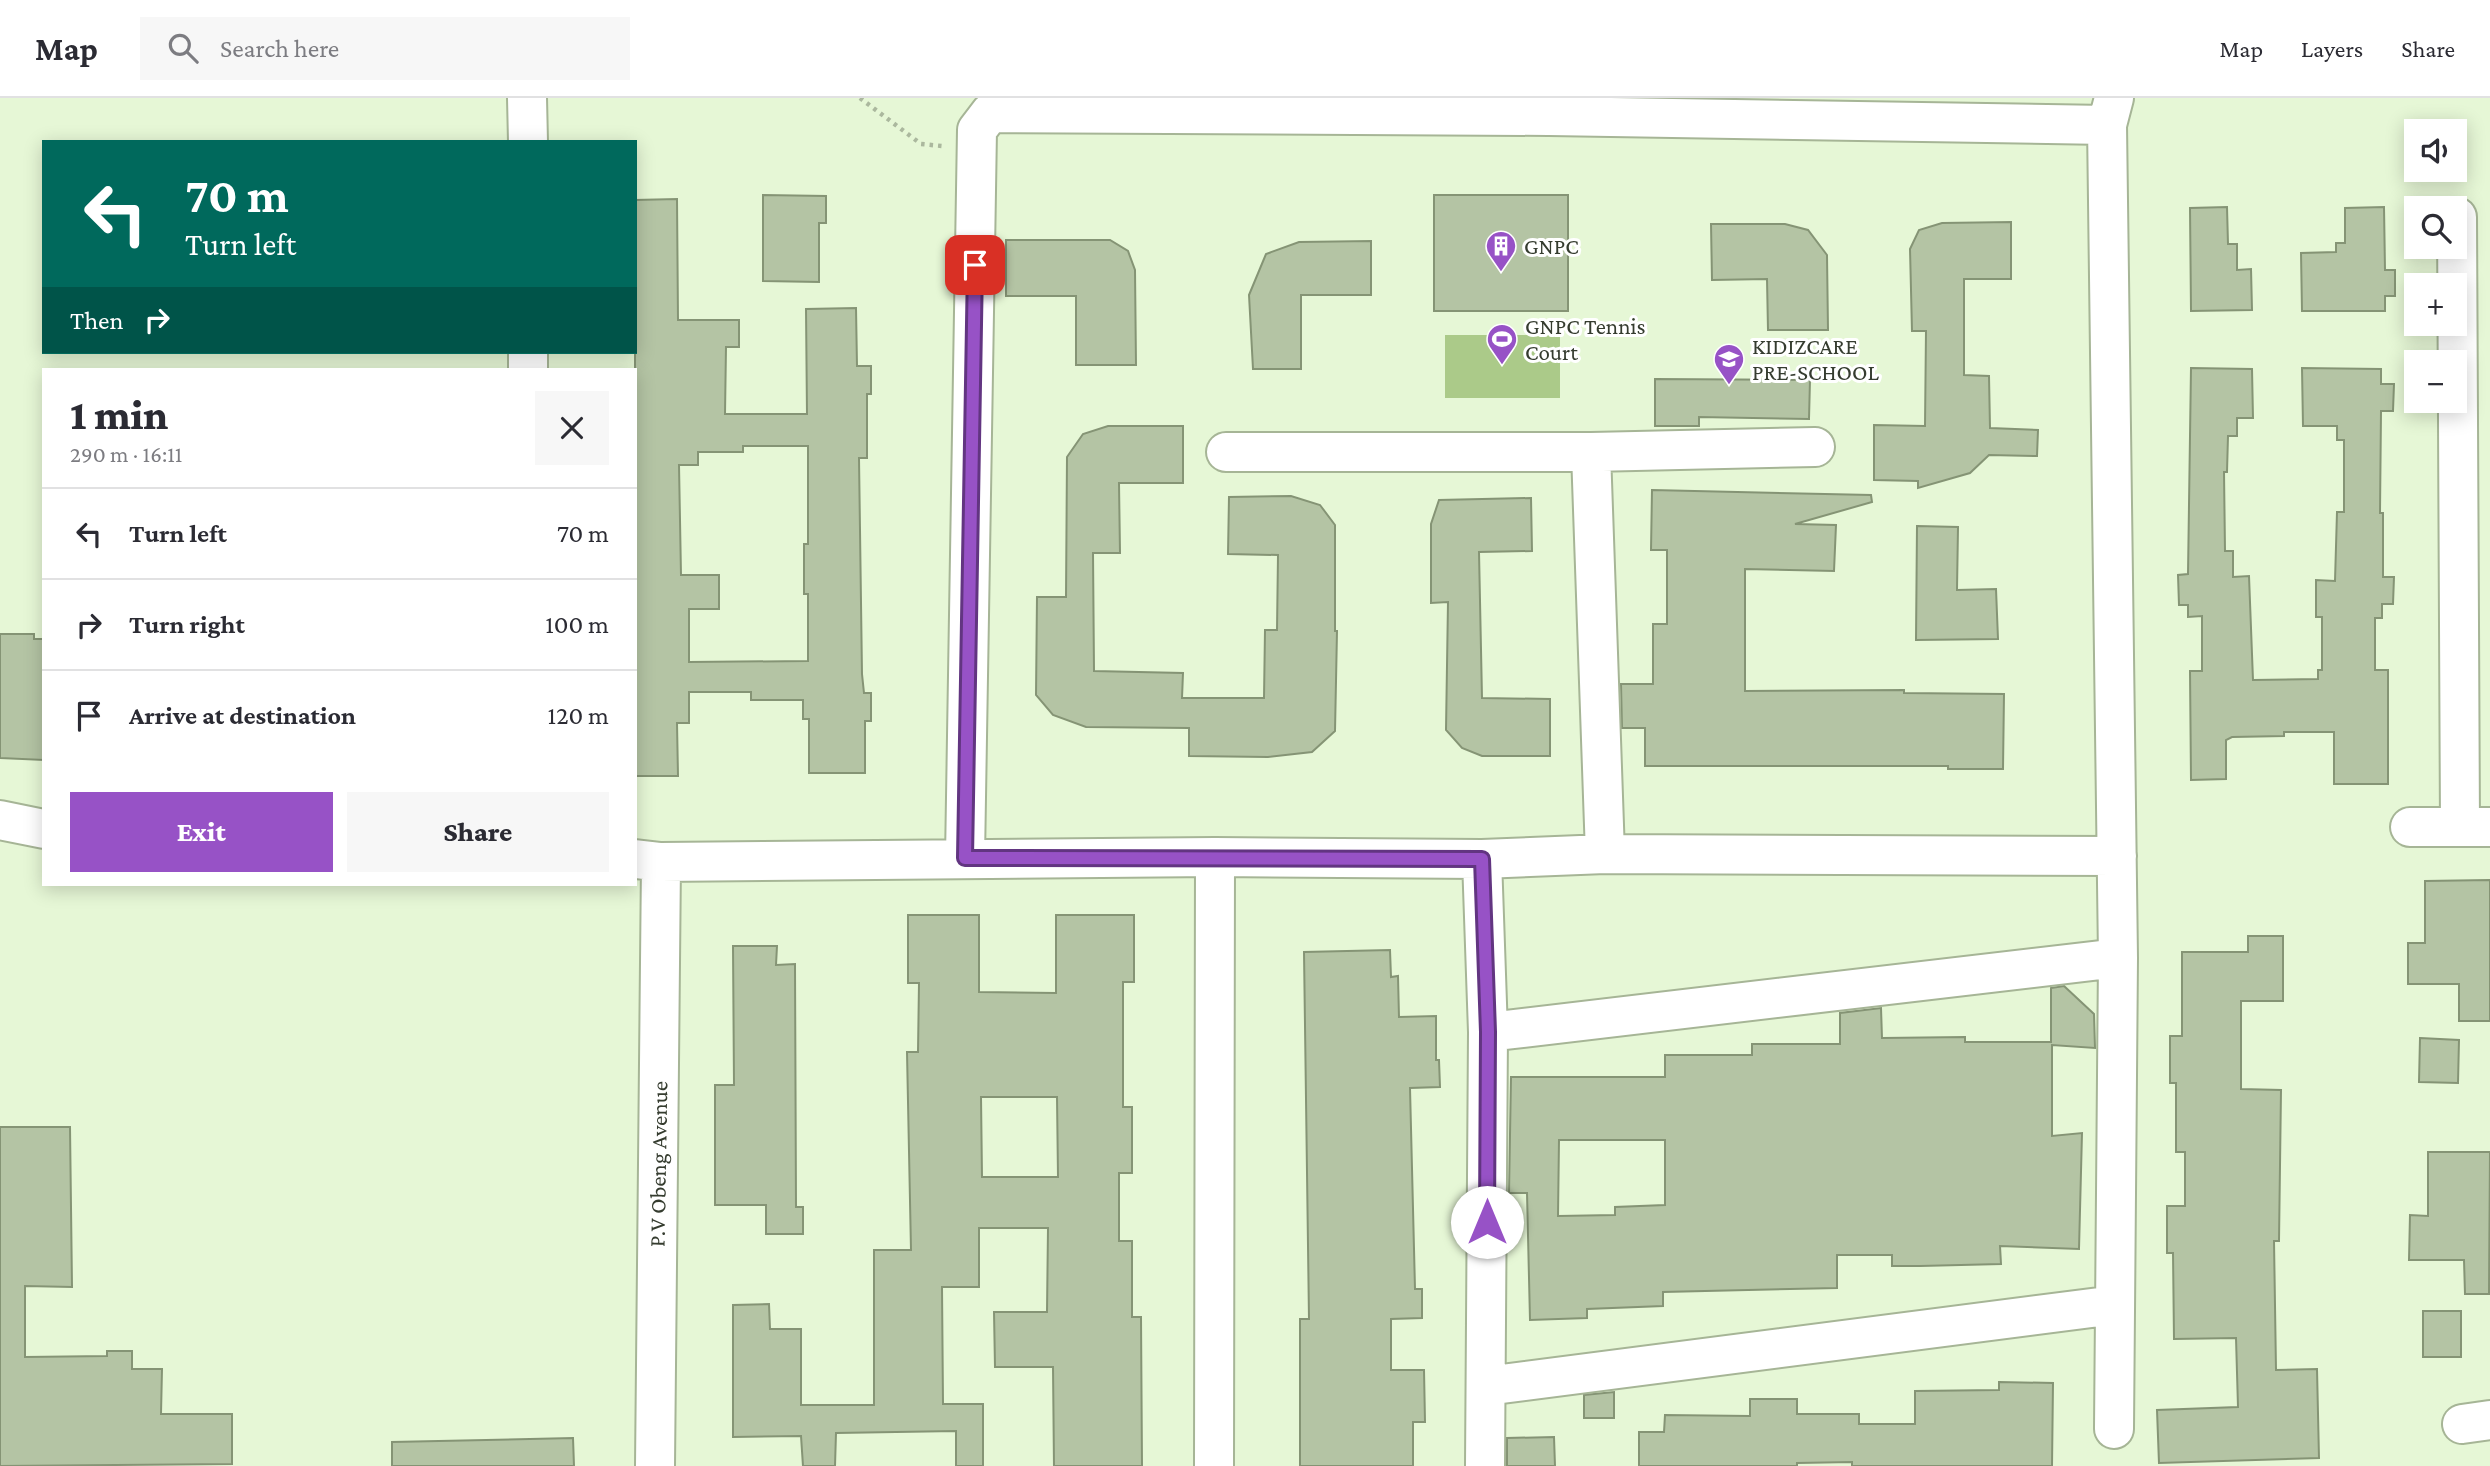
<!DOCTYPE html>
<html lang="en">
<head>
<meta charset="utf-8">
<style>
	:root { --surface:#fff; --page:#f7f7f7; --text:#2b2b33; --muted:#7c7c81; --line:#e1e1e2; --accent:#9752c6 }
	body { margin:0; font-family:"Crimson Pro",serif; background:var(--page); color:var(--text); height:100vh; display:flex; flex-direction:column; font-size:26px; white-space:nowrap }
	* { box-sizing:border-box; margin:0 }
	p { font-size:23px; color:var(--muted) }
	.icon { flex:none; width:38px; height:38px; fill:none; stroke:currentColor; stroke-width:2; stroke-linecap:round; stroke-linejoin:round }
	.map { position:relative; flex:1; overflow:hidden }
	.details { position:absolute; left:42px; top:270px; width:595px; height:518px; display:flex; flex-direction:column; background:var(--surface); border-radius:0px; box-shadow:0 4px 18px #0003 }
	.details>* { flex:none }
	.hud { position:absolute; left:42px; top:42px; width:595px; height:214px; border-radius:0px; box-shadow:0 4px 18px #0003; background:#00695c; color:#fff; overflow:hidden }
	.buttons { position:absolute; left:2404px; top:21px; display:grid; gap:14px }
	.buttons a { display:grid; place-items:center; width:63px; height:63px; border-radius:0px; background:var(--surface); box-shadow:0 4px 18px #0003; font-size:35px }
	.pin { position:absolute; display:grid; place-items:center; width:60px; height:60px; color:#fff; margin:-30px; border-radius:14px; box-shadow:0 4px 10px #0006 }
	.me { position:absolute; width:77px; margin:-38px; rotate:0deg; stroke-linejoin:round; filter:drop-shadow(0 0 5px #0008) }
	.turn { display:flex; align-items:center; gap:24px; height:147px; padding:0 28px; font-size:32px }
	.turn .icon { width:91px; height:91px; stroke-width:2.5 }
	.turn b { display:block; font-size:49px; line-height:60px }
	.then { display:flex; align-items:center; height:66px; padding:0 28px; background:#0003; gap:14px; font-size:26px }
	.round { display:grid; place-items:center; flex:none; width:74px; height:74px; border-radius:0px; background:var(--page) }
	.overview { display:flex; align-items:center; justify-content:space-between; height:119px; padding:0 28px }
	h1 { font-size:42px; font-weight:800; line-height:52px }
	.button { display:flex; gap:14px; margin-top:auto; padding:14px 28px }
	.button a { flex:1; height:80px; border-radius:0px; background:var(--accent); color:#fff; font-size:28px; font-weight:800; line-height:80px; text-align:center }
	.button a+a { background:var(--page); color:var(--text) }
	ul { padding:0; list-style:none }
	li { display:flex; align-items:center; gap:21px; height:91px; padding:0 28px; border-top:2px solid var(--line) }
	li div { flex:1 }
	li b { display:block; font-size:26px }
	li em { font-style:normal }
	header { display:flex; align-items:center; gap:42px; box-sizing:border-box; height:98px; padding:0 35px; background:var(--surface); border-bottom:2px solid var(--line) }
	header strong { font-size:33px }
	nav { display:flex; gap:38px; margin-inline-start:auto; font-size:24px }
	.search { width:490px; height:63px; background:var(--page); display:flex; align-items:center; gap:18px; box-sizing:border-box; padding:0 24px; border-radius:0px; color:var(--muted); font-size:26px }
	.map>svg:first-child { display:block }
	.green { fill:#abca89 }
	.building { fill:#b4c4a4; stroke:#859475; stroke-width:2; fill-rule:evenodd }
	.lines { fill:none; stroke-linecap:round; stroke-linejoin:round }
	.street-casing { stroke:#a6b596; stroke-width:42 }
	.path { stroke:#abb89e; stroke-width:4.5; stroke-dasharray:3.5 5; stroke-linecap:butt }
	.street { stroke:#fff; stroke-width:38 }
	.route-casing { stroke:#623581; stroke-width:18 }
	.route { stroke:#9752c6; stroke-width:12 }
	.labels { text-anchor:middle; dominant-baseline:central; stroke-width:6; stroke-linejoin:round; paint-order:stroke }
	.poi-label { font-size:23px; fill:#353c2f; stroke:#fff; text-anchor:start }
	.street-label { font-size:23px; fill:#353c2f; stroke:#fff }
</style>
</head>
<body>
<header>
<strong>Map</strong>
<div class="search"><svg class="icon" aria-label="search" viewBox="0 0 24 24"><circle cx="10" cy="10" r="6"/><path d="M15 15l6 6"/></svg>Search here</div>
<nav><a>Map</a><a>Layers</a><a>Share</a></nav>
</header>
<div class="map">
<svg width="2490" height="1368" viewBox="0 0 2490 1368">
	<rect width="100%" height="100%" fill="#e6f7d6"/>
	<path class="green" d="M 1445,237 L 1560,237 L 1560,300 L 1445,300 Z"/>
	<path class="building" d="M 763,97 L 826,98 L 826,125 L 819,125 L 819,184 L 763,183 Z
		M 1434,97 L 1568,97 L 1568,213 L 1434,213 Z
		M 677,101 L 678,222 L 739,222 L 739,249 L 726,249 L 725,316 L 807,316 L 806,211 L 856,210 L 857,268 L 871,268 L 871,296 L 867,296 L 867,360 L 859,360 L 862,576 L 864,595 L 871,595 L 871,623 L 865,623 L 865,675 L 809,675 L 809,621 L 803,621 L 803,602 L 751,602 L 751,594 L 689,594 L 689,625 L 677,625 L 678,678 L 635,678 L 635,102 ZM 743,348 L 808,348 L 808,446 L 804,446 L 804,496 L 808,496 L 808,563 L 689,564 L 689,511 L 719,511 L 719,477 L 681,477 L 679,367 L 698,367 L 698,354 L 743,354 Z
		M 2227,109 L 2228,146 L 2237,146 L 2237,172 L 2251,171 L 2252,212 L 2191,213 L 2190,110 Z
		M 2384,109 L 2385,172 L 2395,172 L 2395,198 L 2385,198 L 2385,213 L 2302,213 L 2301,155 L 2336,154 L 2336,145 L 2345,145 L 2345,110 Z
		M 2011,124 L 2011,181 L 1964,181 L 1964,277 L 1989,278 L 1990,330 L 2038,332 L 2037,358 L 1989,357 L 1970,375 L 1918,390 L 1918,383 L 1874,382 L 1874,327 L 1925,328 L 1926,233 L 1912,233 L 1910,151 L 1919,132 L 1942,125 Z
		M 1711,126 L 1785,126 L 1808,132 L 1827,157 L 1828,232 L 1768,232 L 1767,181 L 1712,182 Z
		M 1006,142 L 1110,142 L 1128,153 L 1135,172 L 1136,267 L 1076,267 L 1076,198 L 1006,198 Z
		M 1371,143 L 1371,197 L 1301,197 L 1301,271 L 1253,271 L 1249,197 L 1266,156 L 1299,144 Z
		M 2191,270 L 2252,271 L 2253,320 L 2237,320 L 2237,338 L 2228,338 L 2227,374 L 2224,374 L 2225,453 L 2233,453 L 2233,479 L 2249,478 L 2253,582 L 2318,581 L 2318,572 L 2322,572 L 2322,519 L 2316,519 L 2316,482 L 2335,483 L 2337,414 L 2344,414 L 2344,342 L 2337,342 L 2337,328 L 2303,328 L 2302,270 L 2381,271 L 2381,286 L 2394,286 L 2393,313 L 2381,313 L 2380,415 L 2383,415 L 2383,479 L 2394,479 L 2393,506 L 2382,506 L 2382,520 L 2375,520 L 2375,572 L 2388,572 L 2388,686 L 2334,686 L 2334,634 L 2284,634 L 2284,638 L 2232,639 L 2226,642 L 2226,681 L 2191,682 L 2190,573 L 2202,573 L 2202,518 L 2188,519 L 2188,507 L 2179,507 L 2178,477 L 2188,476 Z
		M 1655,281 L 1810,282 L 1809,321 L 1699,319 L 1699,328 L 1655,328 Z
		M 1108,328 L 1183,328 L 1183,385 L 1119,385 L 1120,455 L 1093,455 L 1094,573 L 1183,575 L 1182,600 L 1264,600 L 1265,532 L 1277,532 L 1278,457 L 1228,456 L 1229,399 L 1291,398 L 1320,407 L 1335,427 L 1335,533 L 1337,533 L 1335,633 L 1312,654 L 1268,659 L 1189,658 L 1189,630 L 1086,629 L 1053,617 L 1036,597 L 1037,499 L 1066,499 L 1067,359 L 1083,336 Z
		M 1652,392 L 1871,397 L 1872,404 L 1795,426 L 1836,427 L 1834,473 L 1745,471 L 1745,593 L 1904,592 L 1904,595 L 2004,596 L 2003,671 L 1948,671 L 1948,668 L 1645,668 L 1645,630 L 1622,630 L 1621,586 L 1653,586 L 1653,526 L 1667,526 L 1667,452 L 1651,452 Z
		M 1531,400 L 1532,453 L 1479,454 L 1482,600 L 1550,601 L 1550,658 L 1482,658 L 1462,650 L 1446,632 L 1448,504 L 1431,505 L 1431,426 L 1439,402 Z
		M 1917,428 L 1958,429 L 1957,492 L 1996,491 L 1998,541 L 1916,542 Z
		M 0,536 L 34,536 L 34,541 L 44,541 L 44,662 L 0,660 Z
		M 2490,782 L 2490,923 L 2459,923 L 2459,886 L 2408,886 L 2408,845 L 2425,845 L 2425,783 Z
		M 908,817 L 979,817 L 979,894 L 1056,895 L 1056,817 L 1134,817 L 1134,884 L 1123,884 L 1123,1009 L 1132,1009 L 1132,1075 L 1119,1075 L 1119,1143 L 1132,1143 L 1132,1219 L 1141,1219 L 1142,1368 L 1054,1368 L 1053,1269 L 995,1269 L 994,1214 L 1047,1214 L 1048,1130 L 979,1130 L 979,1189 L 942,1189 L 943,1306 L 983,1306 L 983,1368 L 956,1368 L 956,1333 L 836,1335 L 835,1368 L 803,1368 L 801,1338 L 733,1339 L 733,1207 L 769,1206 L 770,1231 L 801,1231 L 801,1307 L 874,1307 L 874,1152 L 911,1152 L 907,954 L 918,954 L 919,885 L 908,885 ZM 981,999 L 1057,999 L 1058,1079 L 982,1079 Z
		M 2248,838 L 2283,838 L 2283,903 L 2241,903 L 2241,991 L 2281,992 L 2279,1143 L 2274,1143 L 2276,1272 L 2317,1271 L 2319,1360 L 2159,1365 L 2157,1312 L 2238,1309 L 2236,1240 L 2174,1241 L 2173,1155 L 2167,1155 L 2167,1108 L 2185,1108 L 2185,1054 L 2176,1054 L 2176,985 L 2170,985 L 2170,938 L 2182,938 L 2182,854 L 2248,854 Z
		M 733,848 L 777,848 L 776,867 L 795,866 L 796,1109 L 803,1109 L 803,1136 L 766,1136 L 766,1107 L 715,1107 L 715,987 L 734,987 Z
		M 1390,852 L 1391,879 L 1398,878 L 1399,919 L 1436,918 L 1436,962 L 1439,962 L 1440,989 L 1410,990 L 1415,1191 L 1422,1191 L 1422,1220 L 1391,1221 L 1391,1272 L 1424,1272 L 1425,1324 L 1413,1324 L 1413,1368 L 1300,1368 L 1300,1221 L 1309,1221 L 1304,854 Z
		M 2064,888 L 2094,916 L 2095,950 L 2052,947 L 2052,1038 L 2082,1035 L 2079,1151 L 2000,1148 L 2001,1166 L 1920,1168 L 1892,1168 L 1892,1157 L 1837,1157 L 1837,1190 L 1663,1194 L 1663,1208 L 1587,1211 L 1587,1220 L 1530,1222 L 1527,1095 L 1509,1095 L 1511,979 L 1665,979 L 1665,957 L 1752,957 L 1752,946 L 1840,946 L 1840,915 L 1881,910 L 1882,940 L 1965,939 L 1965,944 L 2051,944 L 2051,890 ZM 1559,1042 L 1665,1042 L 1665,1107 L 1615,1109 L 1615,1117 L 1558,1118 Z
		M 2420,940 L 2459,942 L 2458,985 L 2419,984 Z
		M 0,1029 L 70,1029 L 72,1189 L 25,1188 L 25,1259 L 107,1258 L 107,1253 L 132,1253 L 132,1271 L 162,1271 L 161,1316 L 232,1316 L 232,1366 L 0,1368 Z
		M 2428,1054 L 2490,1054 L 2489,1196 L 2465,1196 L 2464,1162 L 2409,1162 L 2410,1117 L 2428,1118 Z
		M 2423,1213 L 2461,1213 L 2461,1259 L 2423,1259 Z
		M 1999,1284 L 2053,1285 L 2052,1368 L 1852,1368 L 1852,1364 L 1797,1365 L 1797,1368 L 1639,1368 L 1639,1334 L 1664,1334 L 1665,1317 L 1750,1318 L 1750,1301 L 1797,1301 L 1797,1316 L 1859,1316 L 1859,1326 L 1915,1326 L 1915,1293 L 1999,1292 Z
		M 1614,1294 L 1614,1320 L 1584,1320 L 1584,1297 Z
		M 1554,1339 L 1555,1368 L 1507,1368 L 1507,1340 Z
		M 573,1340 L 574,1368 L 392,1368 L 392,1344 Z"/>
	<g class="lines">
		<g class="street-casing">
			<path id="street" d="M 527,0 L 528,44
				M 2114,0 L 2107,27 L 2118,860 L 2114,1331
				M 2457,119 L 2460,729
				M 528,254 L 528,271
				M 1226,354 L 1591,354 L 1815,349
				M 1591,354 L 1605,756
				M 0,722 L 44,731
				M 2410,729 L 2490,729
				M 965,760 L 977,32 L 990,15 L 1549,18 L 2107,27
				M 635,761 L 661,764 L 1215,759 L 1482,761 L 1605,756 L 2117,758
				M 1482,761 L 1488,934 L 1485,1368
				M 1488,934 L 2118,860
				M 1486,1288 L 2115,1207
				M 2462,1326 L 2490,1322
				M 655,1368 L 661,764
				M 1214,1368 L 1215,759"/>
		</g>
		<path class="path" d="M 860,0 L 921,46 L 942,48"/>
		<use href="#street" class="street"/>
	</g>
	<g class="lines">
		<g class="route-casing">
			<path id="route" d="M 975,167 L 965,760 L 1482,761 L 1488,934 L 1487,1124"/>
		</g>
		<use href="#route" class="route"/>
	</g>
	<defs>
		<g id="building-pin" transform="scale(1.575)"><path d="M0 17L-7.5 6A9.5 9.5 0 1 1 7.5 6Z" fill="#9752c6" stroke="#fff"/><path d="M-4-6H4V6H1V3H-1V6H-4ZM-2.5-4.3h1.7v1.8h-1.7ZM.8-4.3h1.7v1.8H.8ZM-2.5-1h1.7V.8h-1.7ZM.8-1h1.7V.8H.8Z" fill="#fff"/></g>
		<g id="stadium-pin" transform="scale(1.575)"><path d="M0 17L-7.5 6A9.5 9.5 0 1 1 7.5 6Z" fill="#9752c6" stroke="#fff"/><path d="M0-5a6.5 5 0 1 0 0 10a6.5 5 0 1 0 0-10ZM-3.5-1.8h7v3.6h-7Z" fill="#fff"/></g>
		<g id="school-pin" transform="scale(1.575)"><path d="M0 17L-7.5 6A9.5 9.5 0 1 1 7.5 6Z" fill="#9752c6" stroke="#fff"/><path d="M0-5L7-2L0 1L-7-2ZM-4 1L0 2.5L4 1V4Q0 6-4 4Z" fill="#fff"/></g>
	</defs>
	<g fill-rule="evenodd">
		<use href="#building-pin" x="1501" y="148"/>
		<use href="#stadium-pin" x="1502" y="241"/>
		<use href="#school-pin" x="1729" y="261"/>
	</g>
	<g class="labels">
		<g class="poi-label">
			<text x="1524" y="148">GNPC</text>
			<text x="1525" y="228">GNPC Tennis<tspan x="1525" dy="26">Court</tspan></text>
			<text x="1752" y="248">KIDIZCARE<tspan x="1752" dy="26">PRE-SCHOOL</tspan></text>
		</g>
		<g class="street-label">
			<text transform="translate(658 1066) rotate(-89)">P.V Obeng Avenue</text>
		</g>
	</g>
</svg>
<div class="buttons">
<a><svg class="icon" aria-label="sound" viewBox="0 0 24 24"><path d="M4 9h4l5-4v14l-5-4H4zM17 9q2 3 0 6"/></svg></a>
<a><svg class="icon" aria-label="search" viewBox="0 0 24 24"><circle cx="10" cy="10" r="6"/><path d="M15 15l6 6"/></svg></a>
<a>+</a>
<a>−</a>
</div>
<div class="pin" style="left:975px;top:167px;background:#d93025"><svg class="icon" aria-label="arrive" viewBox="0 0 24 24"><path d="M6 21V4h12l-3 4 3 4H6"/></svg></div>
<svg class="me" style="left:1487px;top:1124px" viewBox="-20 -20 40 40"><circle r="19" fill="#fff"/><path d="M0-13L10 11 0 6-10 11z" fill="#9752c6"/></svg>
<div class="hud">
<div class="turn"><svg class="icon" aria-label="left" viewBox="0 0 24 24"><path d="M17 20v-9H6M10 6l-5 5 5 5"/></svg><div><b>70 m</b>Turn left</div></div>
<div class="then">Then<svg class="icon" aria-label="right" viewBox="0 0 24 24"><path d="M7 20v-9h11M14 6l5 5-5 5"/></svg></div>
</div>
<section class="details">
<div class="overview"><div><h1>1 min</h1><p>290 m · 16:11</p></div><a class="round"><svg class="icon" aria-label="close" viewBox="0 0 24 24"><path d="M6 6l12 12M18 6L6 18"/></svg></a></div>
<ul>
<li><svg class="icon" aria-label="left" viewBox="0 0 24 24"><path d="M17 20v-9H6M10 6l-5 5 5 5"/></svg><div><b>Turn left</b></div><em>70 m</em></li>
<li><svg class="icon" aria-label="right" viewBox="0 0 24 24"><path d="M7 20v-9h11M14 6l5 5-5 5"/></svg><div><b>Turn right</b></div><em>100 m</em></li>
<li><svg class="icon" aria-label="arrive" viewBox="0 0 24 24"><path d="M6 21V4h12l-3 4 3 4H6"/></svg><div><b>Arrive at destination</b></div><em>120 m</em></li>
</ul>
<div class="button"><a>Exit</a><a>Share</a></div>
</section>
</div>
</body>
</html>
